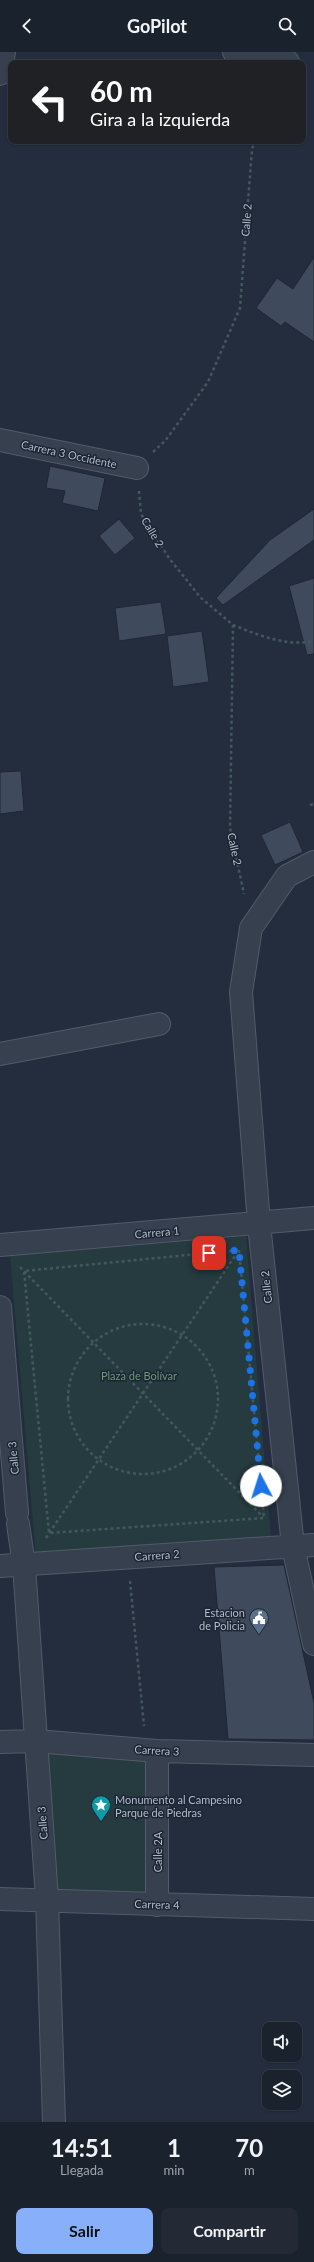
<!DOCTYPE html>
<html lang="es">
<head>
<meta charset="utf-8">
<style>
	:root { --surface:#1a222e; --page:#232a36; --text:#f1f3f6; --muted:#9fa4aa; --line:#383f4a; --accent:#87affa }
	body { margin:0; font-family:Lato,sans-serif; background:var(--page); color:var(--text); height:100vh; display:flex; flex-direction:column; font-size:15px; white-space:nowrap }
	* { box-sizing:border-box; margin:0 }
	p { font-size:13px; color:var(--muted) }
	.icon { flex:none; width:22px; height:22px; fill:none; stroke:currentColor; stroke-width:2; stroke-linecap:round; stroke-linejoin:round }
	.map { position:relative; height:2070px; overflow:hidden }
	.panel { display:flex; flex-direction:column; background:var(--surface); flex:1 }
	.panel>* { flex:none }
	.banner { position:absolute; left:8px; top:8px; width:298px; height:84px; border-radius:8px; box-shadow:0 1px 3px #0004,0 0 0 1px var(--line); background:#202124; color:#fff; overflow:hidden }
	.fabs { position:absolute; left:262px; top:1970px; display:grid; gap:8px }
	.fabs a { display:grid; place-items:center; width:40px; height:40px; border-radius:8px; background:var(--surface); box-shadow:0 1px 3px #0004,0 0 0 1px var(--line); font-size:20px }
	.pin { position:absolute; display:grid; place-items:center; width:34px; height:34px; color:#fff; margin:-17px; border-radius:8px; box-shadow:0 2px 6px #0006 }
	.me { position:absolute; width:44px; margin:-22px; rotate:355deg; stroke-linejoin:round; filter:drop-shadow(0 0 3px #0008) }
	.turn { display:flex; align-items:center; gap:14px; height:84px; padding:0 16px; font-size:18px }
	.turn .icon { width:52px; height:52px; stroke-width:2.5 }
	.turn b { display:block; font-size:28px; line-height:34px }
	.eta { display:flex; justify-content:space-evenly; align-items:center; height:68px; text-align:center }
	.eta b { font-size:24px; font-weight:700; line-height:28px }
	.cta { display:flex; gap:8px; margin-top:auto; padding:8px 16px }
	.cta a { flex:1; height:46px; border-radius:8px; background:var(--accent); color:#111; font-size:16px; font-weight:700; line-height:46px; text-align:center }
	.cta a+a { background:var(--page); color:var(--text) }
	header { display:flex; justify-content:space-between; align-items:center; height:52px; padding:0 16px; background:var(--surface); font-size:18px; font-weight:700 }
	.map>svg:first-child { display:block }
	.green { fill:#253b3f }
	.building { fill:#3f4b5d; stroke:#1e2735 }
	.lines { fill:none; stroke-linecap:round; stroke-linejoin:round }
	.minor-casing { stroke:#525b69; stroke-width:24 }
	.path { stroke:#43585c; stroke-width:2.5; stroke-dasharray:3 3; stroke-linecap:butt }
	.minor { stroke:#37404e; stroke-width:22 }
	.route { stroke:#1a73e8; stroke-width:7; stroke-dasharray:0 12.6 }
	.labels { text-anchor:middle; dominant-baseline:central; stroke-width:3; stroke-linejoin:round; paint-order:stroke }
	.street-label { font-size:11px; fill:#b3bbc9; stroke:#1c2533 }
	.park-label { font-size:11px; fill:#6a9a77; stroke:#1c2533 }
	.poi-label { font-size:11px; fill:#b3bbc9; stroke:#1c2533; text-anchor:end }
</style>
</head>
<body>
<header><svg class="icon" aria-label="back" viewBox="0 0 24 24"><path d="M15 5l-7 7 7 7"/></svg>GoPilot<svg class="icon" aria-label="search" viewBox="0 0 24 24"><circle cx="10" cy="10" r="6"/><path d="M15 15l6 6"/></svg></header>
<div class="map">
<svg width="314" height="2070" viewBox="0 0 314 2070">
	<rect width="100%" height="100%" fill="#232d3e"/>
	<path class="green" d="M 246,1184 L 271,1486 L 36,1505 L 10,1204 Z
		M 43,1700 L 150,1705 L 151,1844 L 54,1839 Z"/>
	<path class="building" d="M 314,205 L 314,290 L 285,270 L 281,274 L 256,256 L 277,226 L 293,237 Z
		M 50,414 L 105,426 L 98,459 L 62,451 L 65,439 L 46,436 Z
		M 314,457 L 314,488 L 223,553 L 216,546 L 270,488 Z
		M 119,467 L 135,486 L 115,503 L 99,484 Z
		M 314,526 L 314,602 L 307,603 L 289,534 Z
		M 161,550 L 166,582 L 119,589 L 115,556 Z
		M 202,579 L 209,630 L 173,635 L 167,584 Z
		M 21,719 L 24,759 L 0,762 L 0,720 Z
		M 290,770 L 303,800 L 275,813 L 261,783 Z
		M 284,1513 L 314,1651 L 314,1688 L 228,1687 L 214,1515 Z"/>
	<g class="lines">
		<g class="minor-casing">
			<path id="minor" d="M 234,0 L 288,10
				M 0,22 L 4,0
				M 0,388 L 137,416
				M 314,810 L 287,824 L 251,876 L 241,940 L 259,1172 L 293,1494 L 314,1592
				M 0,1002 L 159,972
				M 0,1193 L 314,1166
				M 0,1255 L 17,1461
				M 18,1472 L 24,1513 L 47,1847 L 54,2070
				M 0,1514 L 314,1493
				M 0,1690 L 36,1689 L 157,1699 L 314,1703
				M 0,1847 L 314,1857
				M 157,1853 L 157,1699"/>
		</g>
		<path class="path" d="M 153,400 L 165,389 L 208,330 L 240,256 L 252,97 L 255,89
			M 139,439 L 141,462 L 169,506 L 200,545 L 233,573 L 230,776 L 244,842
			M 233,573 C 258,583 287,595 314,589
			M 310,753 L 314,752
			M 239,1198 L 264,1466 L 49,1481 L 24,1219 Z
			M 20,1215 L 263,1465
			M68 1347a75 75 0 1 1 150 0a75 75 0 1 1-150 0Z
			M 46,1486 L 237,1201
			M 130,1529 L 144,1674"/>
		<use href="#minor" class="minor"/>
	</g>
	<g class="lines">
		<path class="route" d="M 209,1201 L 239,1198 L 261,1434"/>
	</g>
	<defs>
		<g id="civic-pin" transform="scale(1)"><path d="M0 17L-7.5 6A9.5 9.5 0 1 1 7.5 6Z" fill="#5c6f8a" stroke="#1c2533"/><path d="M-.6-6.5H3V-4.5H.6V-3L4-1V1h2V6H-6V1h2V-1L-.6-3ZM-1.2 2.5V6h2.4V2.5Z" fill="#fff"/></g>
		<g id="sight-pin" transform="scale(1)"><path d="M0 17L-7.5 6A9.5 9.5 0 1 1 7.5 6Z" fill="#0f9aa8" stroke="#1c2533"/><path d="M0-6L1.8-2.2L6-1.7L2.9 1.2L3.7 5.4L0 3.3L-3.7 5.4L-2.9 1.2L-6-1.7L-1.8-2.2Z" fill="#fff"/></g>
	</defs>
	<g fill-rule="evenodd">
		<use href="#civic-pin" x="259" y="1566"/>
		<use href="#sight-pin" x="101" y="1753"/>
	</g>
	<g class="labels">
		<g class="street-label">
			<text transform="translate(246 168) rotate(-86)">Calle 2</text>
			<text transform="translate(69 402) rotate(12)">Carrera 3 Occidente</text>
			<text transform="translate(153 480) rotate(59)">Calle 2</text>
			<text transform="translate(235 797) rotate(78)">Calle 2</text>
			<text transform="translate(157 1180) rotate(-5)">Carrera 1</text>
			<text transform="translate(266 1235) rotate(-96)">Calle 2</text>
			<text transform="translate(13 1406) rotate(-95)">Calle 3</text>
			<text transform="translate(157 1503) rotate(-4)">Carrera 2</text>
			<text transform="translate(157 1698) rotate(3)">Carrera 3</text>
			<text transform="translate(42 1771) rotate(-94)">Calle 3</text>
			<text transform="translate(157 1800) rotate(-90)">Calle 2A</text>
			<text transform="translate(157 1852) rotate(2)">Carrera 4</text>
		</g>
		<g class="park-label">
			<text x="139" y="1323">Plaza de Bolívar</text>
		</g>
		<g class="poi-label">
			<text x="245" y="1560">Estacion<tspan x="245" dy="13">de Policia</tspan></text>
			<text x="115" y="1747" text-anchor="start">Monumento al Campesino<tspan x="115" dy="13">Parque de Piedras</tspan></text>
		</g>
	</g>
</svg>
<div class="fabs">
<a><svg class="icon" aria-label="sound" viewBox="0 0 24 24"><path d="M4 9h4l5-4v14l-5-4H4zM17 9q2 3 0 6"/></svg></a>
<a><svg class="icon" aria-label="layers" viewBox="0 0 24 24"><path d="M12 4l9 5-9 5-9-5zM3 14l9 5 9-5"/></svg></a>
</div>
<div class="pin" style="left:209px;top:1201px;background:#d93025"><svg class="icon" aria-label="arrive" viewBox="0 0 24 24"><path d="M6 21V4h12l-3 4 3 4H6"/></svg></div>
<svg class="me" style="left:261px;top:1434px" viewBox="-20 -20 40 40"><circle r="19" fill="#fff"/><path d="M0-13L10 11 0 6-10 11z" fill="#1a73e8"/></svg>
<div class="banner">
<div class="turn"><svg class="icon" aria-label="left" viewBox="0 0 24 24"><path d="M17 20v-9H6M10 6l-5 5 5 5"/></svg><div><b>60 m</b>Gira a la izquierda</div></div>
</div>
</div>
<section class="panel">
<div class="eta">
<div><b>14:51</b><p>Llegada</p></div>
<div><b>1</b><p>min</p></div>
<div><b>70</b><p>m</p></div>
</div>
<div class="cta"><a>Salir</a><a>Compartir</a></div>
</section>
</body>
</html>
